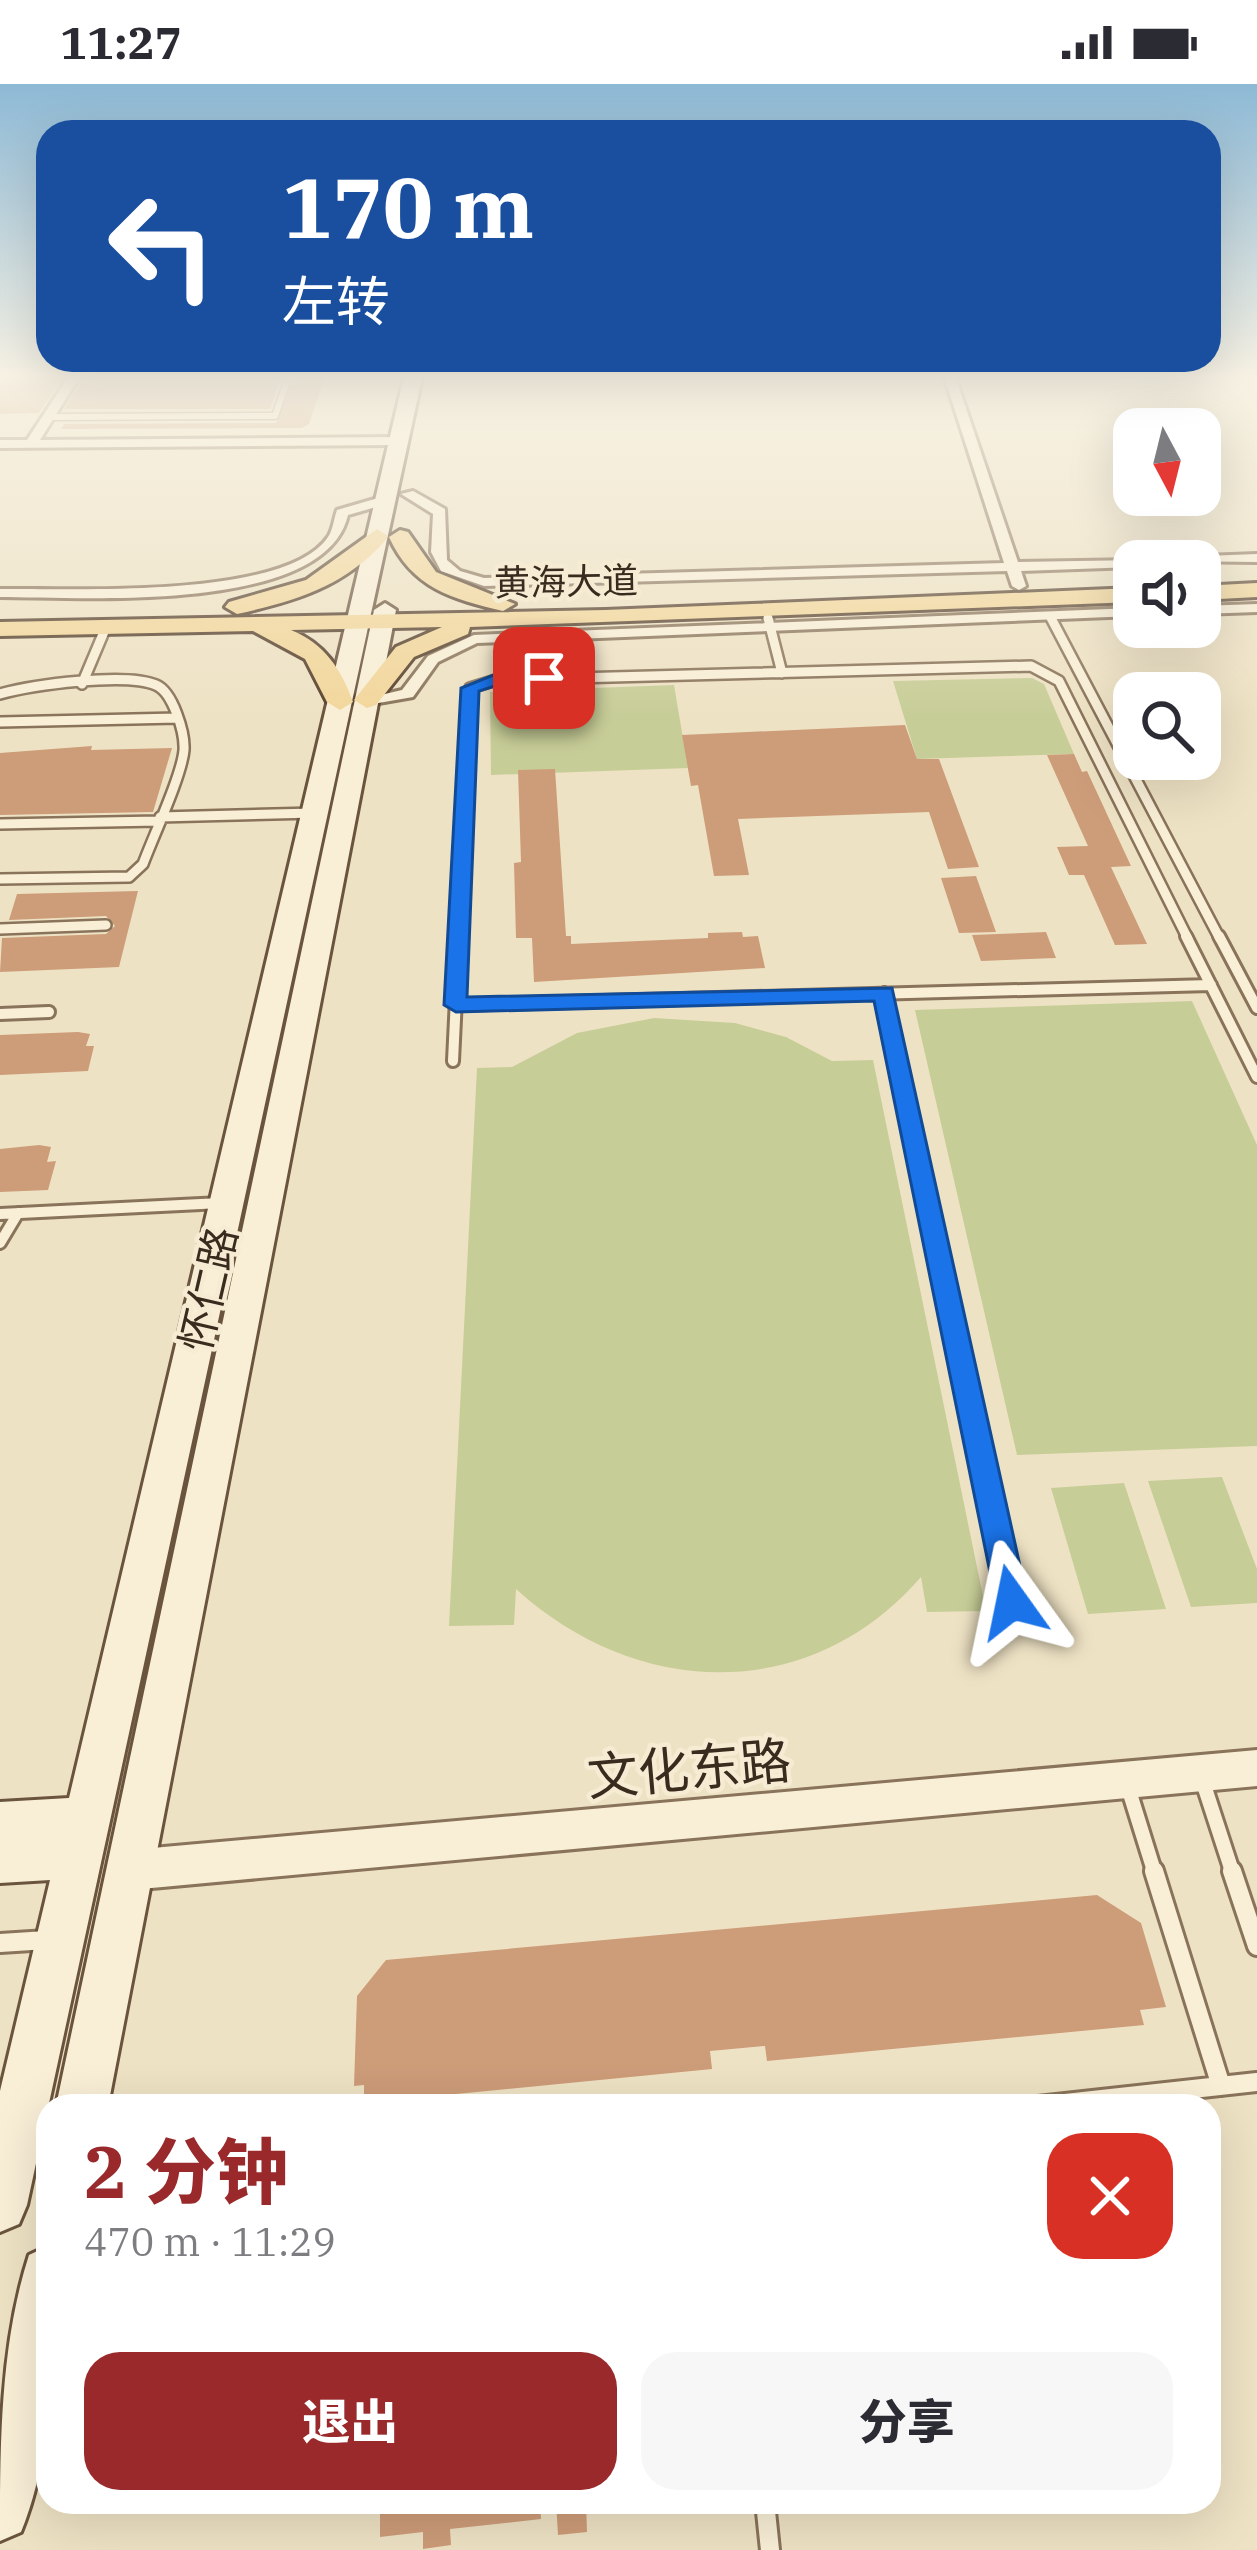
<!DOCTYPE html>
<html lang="zh">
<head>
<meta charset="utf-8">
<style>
	:root { --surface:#fff; --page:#f7f7f7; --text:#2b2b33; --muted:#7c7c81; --accent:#99292b }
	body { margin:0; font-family:"IBM Plex Serif","Noto Sans SC",serif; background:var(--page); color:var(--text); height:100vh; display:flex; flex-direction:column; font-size:45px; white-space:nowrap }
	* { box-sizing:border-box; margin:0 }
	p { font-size:39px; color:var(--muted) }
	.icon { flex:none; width:66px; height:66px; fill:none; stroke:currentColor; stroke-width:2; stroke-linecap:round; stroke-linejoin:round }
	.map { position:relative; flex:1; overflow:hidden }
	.panel { position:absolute; left:36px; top:2010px; width:1185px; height:420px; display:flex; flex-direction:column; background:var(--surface); border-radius:36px; box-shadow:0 12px 48px #0002 }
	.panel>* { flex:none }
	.hud { position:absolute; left:36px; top:36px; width:1185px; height:252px; border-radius:36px; box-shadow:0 12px 48px #0002; background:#1a4fa0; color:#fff; overflow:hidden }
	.needle { width:78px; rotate:173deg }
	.controls { position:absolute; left:1113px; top:324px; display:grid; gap:24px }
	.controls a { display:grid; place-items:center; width:108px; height:108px; border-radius:24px; background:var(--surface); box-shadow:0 12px 48px #0002; font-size:60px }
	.pin { position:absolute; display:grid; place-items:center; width:102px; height:102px; color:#fff; margin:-51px; border-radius:24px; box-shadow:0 6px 18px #0006 }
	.me { position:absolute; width:132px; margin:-66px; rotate:348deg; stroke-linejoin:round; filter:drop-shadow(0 0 9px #0008) }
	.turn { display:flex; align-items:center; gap:42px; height:252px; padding:0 48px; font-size:54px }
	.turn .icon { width:156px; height:156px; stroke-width:2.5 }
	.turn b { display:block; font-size:84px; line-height:102px }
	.round { display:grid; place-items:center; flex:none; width:126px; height:126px; border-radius:36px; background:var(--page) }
	.head { display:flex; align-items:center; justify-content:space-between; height:204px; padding:0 48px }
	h1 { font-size:72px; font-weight:800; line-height:90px; color:var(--accent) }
	.button { display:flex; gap:24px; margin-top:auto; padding:24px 48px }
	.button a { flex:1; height:138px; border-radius:36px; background:var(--accent); color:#fff; font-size:48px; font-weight:800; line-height:138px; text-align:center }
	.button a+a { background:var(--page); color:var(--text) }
	.status { display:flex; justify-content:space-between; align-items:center; height:84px; padding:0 60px; background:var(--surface); direction:ltr }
	.status svg { height:33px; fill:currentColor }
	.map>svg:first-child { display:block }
	.green { fill:#c7cd97 }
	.building { fill:#cd9c79 }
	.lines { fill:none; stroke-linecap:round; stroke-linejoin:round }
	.service-far4-casing { stroke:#89735a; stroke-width:9 }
	.service-far3-casing { stroke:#89735a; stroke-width:14 }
	.service-far2-casing { stroke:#89735a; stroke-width:16 }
	.service-far1-casing { stroke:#89735a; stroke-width:20 }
	.service-casing { stroke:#89735a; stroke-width:24 }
	.minor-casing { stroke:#89735a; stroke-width:6 }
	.tertiary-casing { stroke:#89735a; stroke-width:6 }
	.secondary-casing { stroke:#6b543d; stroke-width:6 }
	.primary-casing { stroke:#57412e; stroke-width:6 }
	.service-far4 { stroke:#f9efd7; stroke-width:6 }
	.service-far3 { stroke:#f9efd7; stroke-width:9 }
	.service-far2 { stroke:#f9efd7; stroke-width:10 }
	.service-far1 { stroke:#f9efd7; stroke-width:14 }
	.service { stroke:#f9efd7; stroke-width:18 }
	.minor { fill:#f9efd7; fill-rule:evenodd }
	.tertiary { fill:#f9efd7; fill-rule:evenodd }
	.secondary { fill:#f9efd7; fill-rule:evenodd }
	.primary { fill:#f2d69b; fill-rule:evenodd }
	.route { fill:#1a73e8; stroke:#114b97; stroke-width:3 }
	.labels { text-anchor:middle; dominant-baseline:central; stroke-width:9; stroke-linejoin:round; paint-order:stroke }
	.far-street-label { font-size:36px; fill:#392b1e; stroke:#f6ecd3 }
	.street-label { font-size:42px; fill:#392b1e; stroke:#f6ecd3 }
	.near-street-label { font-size:51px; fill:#392b1e; stroke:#f6ecd3 }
</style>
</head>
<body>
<div class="status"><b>11:27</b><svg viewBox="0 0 49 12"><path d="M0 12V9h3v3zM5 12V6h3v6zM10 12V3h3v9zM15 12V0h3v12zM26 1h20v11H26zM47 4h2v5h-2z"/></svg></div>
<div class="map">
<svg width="1257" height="2466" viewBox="0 0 1257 2466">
	<rect width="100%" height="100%" fill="#eee2c4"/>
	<path class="green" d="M 1032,594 L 1044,600 L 1074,670 L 917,675 L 893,597 Z
		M 674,601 L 688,684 L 491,691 L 490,608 Z
		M 1192,917 L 1257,1061 L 1257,1362 L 1017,1371 L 915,926 Z
		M 654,934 L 735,939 L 786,953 L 832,977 L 873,976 L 986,1527 L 927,1528 L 921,1493 C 810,1621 637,1615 516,1505 L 514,1541 L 449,1542 L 477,984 L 512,983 L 577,949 Z
		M 1222,1393 L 1257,1485 L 1257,1519 L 1191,1523 L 1148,1397 Z
		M 1124,1399 L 1166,1525 L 1088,1530 L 1051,1404 Z"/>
	<path class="building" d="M 225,289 L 282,289 L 270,325 L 64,325 L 86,290 Z
		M 297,289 L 326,289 L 309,340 L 302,344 L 61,345 L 64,340 L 276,339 Z
		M 0,290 L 65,290 L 39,329 L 0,330 Z
		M 905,641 L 917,675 L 939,675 L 979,783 L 948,785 L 929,728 L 738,735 L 749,791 L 714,792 L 698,701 L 691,702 L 682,651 Z
		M 92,662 L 91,666 L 172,664 L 153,728 L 0,731 L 0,669 Z
		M 1074,670 L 1082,688 L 1087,687 L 1131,782 L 1111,783 L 1147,860 L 1115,861 L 1084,791 L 1069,791 L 1057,763 L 1088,762 L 1047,671 Z
		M 555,685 L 566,852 L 571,852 L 571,860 L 708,854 L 708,849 L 742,848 L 743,853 L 758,852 L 765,884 L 534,898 L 532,854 L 516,854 L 514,779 L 521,778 L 518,686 Z
		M 976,792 L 996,848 L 959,849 L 941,794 Z
		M 138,807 L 119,883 L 0,888 L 2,854 L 106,850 L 115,842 L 106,832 L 9,836 L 17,810 Z
		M 1046,848 L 1056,874 L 981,877 L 972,851 Z
		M 78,948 L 90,950 L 86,962 L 94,962 L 88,987 L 0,991 L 0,951 Z
		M 39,1061 L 51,1063 L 47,1078 L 56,1077 L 48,1106 L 0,1108 L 0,1065 Z
		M 1097,1811 L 1141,1839 L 1166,1923 L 1140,1926 L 1144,1941 L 767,1977 L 765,1962 L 710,1967 L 712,1985 L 364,2019 L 364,2001 L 354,2002 L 357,1912 L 386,1876 Z
		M 380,2418 L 540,2418 L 541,2435 L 450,2445 L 451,2461 L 423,2465 L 423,2448 L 380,2453 Z
		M 556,2418 L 586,2418 L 587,2448 L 558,2451 Z"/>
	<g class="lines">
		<g class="service-far4-casing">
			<path id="service-far4" d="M 48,333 L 275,332 L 290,289
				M 766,527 L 769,537
				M 1050,532 L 1053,537"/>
		</g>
		<g class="service-far3-casing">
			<path id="service-far3" d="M 768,534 L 782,589
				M 1051,534 L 1220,855
				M 82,600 L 106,543
				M 0,610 C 32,601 126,588 156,601 C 173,608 185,649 184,666 C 182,691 153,753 143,780 L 129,793 L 0,795
				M 0,638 L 177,634
				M 160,733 L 314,729
				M 0,740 L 158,737
				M 0,845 L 106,841
				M 459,855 L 470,604 L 496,596 L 1031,582 L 1059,597 L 1188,855"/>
		</g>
		<g class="service-far2-casing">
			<path id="service-far2" d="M 1186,852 L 1257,993
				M 1219,852 L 1257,924
				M 884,909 L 959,1264
				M 456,921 L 1211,901
				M 0,930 L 49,928
				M 453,977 L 459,852
				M 0,1130 L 221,1119
				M 0,1159 L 18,1129"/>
		</g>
		<g class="service-far1-casing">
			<path id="service-far1" d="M 958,1261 L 1012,1518
				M 1201,1692 L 1233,1790
				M 1127,1700 L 1155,1790"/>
		</g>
		<g class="service-casing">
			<path id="service" d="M 1154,1787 L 1221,2002
				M 1232,1787 L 1257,1862
				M 0,1859 L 47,1856
				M 1038,2022 L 1257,1998
				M 765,2418 L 770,2466"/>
		</g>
		<g class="minor-casing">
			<path id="minor" d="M 71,289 L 82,289 L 40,356 L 398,353 L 404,357 L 398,361 L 0,364 L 0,356 L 27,356 Z
				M 943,289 L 954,289 L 1018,478 L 1139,476 L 1134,477 L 1134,483 L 1021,487 L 1026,502 L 1019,506 L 1012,502 L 1007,487 L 484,502 L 441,487 L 431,468 L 433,430 L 401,410 L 413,407 L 445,425 L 447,476 L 460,487 L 484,494 L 1004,479 Z
				M 385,412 L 390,413 L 390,419 L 348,431 C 325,531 81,513 0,513 L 0,505 C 72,504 285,516 328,453 C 333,446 334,434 337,426 Z
				M 1257,470 L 1257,478 L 1172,477 L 1179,473 Z
				M 1257,520 L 1257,528 L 1200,530 L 1200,522 Z
				M 1134,524 L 1134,532 L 477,559 L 438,578 L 413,613 L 367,621 L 359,616 L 402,606 L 428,572 L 474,551 Z"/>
		</g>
		<g class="tertiary-casing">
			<path id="tertiary" d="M 1257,1666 L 1257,1702 L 130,1806 L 116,1800 L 110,1786 L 116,1772 L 130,1766 Z"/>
		</g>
		<g class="secondary-casing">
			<path id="secondary" d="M 405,289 L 423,289 L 27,2121 L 19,2140 L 0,2148 L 0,2007 L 50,1796 L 0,1799 L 0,1718 L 69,1714 Z
				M 385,519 L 396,526 L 108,2022 L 56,2022 L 374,526 Z
				M 48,2162 C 48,2257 58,2359 21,2448 L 0,2457 C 0,2361 0,2261 29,2171 Z"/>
		</g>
		<g class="primary-casing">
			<path id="primary" d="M 377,445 L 388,452 L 385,457 C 343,503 296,517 237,530 L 225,523 L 229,518 L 306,496 Z
				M 400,446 L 408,448 L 436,488 L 515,520 L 503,527 C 452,515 412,504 389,453 Z
				M 1257,499 L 1257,513 L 1200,516 L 1200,502 Z
				M 1134,504 L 1134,518 L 470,543 L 468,550 L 414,573 L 376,621 L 367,624 L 354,616 L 396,563 L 442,543 L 291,546 C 325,560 341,585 353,618 L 340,626 L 327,618 L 305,575 L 253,547 L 0,552 L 0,538 L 605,526 Z"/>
		</g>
		<use href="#service-far4" class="service-far4"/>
		<use href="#service-far3" class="service-far3"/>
		<use href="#service-far2" class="service-far2"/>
		<use href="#service-far1" class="service-far1"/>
		<use href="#service" class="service"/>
		<use href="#minor" class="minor"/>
		<use href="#tertiary" class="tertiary"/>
		<use href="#secondary" class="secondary"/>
		<use href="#primary" class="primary"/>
	</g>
	<linearGradient id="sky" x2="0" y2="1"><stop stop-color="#8db9d5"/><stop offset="0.46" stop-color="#f7f2e4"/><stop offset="1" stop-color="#f7f2e4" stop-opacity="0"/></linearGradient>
	<rect width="1257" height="634" fill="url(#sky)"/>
	<path class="route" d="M 544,589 L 552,594 L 550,598 L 498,601 L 479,607 L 467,913 L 892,904 L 1028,1518 L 1023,1528 L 1012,1533 L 1001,1528 L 996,1518 L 874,917 L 456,928 L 444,921 L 461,604 L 496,590 Z"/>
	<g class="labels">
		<g class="far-street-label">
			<text transform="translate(566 497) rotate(-1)">黄海大道</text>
		</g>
		<g class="street-label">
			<text transform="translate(208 1205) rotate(-77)">怀仁路</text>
		</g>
		<g class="near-street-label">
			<text transform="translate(689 1684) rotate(-5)">文化东路</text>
		</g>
	</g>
</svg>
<div class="controls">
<a><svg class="needle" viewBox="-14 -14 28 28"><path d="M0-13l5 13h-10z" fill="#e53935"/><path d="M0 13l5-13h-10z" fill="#7c7c81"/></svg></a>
<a><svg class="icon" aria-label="sound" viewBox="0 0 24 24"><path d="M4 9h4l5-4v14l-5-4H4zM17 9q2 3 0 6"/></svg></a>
<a><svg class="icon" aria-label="search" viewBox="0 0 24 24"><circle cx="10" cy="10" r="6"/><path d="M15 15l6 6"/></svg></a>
</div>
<div class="pin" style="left:544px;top:594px;background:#d93025"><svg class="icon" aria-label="arrive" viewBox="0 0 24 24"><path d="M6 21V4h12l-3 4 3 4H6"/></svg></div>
<svg class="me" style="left:1012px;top:1518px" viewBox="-20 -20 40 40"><path d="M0-17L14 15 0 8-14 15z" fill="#1a73e8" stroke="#fff" stroke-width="4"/></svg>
<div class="hud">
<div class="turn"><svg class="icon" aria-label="left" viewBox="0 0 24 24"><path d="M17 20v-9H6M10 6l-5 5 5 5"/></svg><div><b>170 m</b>左转</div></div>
</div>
<section class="panel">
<div class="head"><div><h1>2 分钟</h1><p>470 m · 11:29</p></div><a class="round" style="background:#d93025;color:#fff"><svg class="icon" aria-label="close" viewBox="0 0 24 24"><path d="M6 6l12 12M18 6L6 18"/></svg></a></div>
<div class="button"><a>退出</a><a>分享</a></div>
</section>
</div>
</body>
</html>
